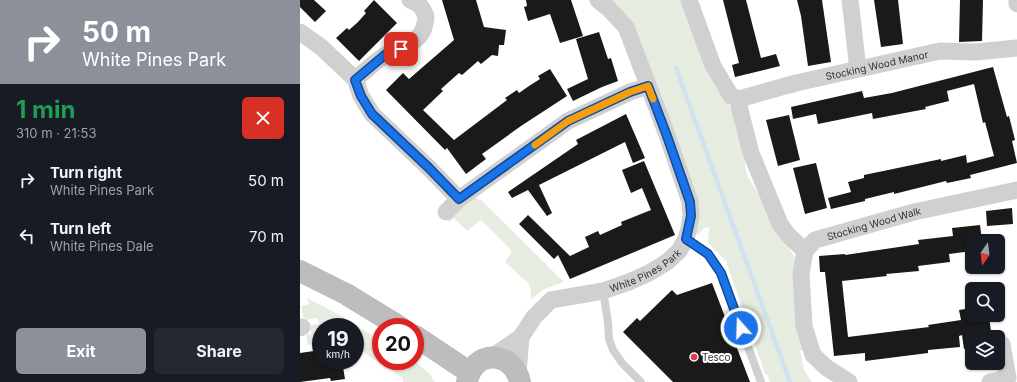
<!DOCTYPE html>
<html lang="en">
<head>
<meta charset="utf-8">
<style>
	:root { --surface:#171b24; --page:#242831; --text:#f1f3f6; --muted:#9ea1a6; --accent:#8c9099 }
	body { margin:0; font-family:Inter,sans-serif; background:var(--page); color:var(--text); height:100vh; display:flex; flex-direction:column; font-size:15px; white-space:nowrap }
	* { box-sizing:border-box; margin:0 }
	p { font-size:13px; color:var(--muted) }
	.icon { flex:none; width:22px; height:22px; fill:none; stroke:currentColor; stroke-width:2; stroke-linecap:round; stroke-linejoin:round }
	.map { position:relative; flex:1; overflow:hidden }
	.details { display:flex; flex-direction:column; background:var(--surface); width:300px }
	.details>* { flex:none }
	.hud { background:#8c9099; color:#fff; overflow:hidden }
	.needle { width:26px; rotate:194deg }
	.buttons { position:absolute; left:665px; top:234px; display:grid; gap:8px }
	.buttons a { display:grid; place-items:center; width:40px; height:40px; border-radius:6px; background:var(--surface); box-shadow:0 1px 3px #0004; font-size:20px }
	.speed { position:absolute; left:12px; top:318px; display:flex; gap:8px; font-size:20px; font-weight:700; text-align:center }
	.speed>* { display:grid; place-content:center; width:52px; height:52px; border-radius:50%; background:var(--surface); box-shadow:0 1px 3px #0004; line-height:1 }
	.speed small { font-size:10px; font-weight:400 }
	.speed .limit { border:6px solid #d22; background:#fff; color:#111 }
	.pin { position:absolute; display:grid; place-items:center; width:34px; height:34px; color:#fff; margin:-17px; border-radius:8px; box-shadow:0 2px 6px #0006 }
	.me { position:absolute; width:44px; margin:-22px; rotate:340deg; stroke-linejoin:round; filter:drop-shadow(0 0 3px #0008) }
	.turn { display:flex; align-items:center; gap:14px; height:84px; padding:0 16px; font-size:18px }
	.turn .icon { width:52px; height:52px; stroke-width:2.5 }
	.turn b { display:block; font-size:28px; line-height:34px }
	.round { display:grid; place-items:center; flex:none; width:42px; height:42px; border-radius:6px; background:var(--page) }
	.headline { display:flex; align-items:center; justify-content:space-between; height:68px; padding:0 16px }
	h1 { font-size:24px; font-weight:700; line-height:30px; color:#1e9e55 }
	.cta { display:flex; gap:8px; margin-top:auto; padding:8px 16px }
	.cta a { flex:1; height:46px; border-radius:6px; background:var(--accent); color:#fff; font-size:16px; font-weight:700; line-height:46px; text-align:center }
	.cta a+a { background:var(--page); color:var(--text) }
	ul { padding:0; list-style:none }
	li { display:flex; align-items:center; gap:12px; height:56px; padding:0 16px }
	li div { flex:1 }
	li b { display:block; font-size:15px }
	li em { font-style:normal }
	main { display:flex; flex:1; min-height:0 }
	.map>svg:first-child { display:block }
	.green { fill:#e6ecdf }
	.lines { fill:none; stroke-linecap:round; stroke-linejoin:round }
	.stream { stroke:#cfe2ee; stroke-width:4.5 }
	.building { fill:#1a1a1a }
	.lane { stroke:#d0d0d0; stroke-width:8 }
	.street { stroke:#d0d0d0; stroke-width:17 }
	.secondary { stroke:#bdbdbd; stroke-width:22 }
	.route-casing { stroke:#114b97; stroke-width:10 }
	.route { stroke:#1a73e8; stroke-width:7 }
	.slow { stroke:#f59e0b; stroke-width:7 }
	.poi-dot { fill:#e63946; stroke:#fff; stroke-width:1.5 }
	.labels { text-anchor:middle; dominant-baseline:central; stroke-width:4; stroke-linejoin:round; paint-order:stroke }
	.street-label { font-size:10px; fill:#333; stroke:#fff }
	.poi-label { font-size:10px; fill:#333; stroke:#fff; text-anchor:start }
</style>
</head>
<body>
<main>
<section class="details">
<div class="hud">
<div class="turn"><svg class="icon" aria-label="right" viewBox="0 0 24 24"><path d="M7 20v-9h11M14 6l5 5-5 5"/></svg><div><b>50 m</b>White Pines Park</div></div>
</div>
<div class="headline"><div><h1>1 min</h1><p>310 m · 21:53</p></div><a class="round" style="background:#d93025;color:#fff"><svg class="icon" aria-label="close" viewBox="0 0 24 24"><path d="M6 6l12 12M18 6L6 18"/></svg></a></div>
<ul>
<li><svg class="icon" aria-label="right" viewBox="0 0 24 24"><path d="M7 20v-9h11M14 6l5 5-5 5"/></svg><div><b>Turn right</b><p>White Pines Park</p></div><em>50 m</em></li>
<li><svg class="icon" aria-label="left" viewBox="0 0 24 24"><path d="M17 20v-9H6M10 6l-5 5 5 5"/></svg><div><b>Turn left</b><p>White Pines Dale</p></div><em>70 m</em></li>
</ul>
<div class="cta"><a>Exit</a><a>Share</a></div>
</section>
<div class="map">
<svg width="717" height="382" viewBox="0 0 717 382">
	<rect width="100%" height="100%" fill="#fff"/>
	<path class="green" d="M 308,0 L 382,0 L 406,72 L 417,90 L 427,102 L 432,110 L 435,126 L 444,156 L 446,171 L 449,179 L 460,196 L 478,236 L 492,252 L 495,258 L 504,349 L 500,351 L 504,370 L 512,382 L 470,382 L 467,374 L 465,374 L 426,261 L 408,243 L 409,227 L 404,228 L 398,235 L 395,232 Z
		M 175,196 L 178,200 L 181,200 L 264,282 L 244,289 L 231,299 L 231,290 L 228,283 L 205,262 L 212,251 L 181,220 L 167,231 L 154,218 L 149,222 L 148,221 L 163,205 Z
		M 7,298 L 40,315 L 81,341 L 81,361 L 114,361 L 129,373 L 135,382 L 103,382 L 103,378 L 55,347 L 55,327 L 21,327 L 21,343 L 8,345 L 6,335 L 11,334 L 10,325 L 19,324 L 18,318 L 4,320 L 1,306 L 9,304 Z"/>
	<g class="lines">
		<path class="stream" d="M 376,68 L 490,382"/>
	</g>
	<path class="building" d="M 0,0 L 14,0 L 26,11 L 15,22 L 0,7 Z
		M 74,0 L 97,23 L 59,61 L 36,38 L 47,28 L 49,30 L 58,22 L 66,13 L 64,11 Z
		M 142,0 L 176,0 L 184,27 L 206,30 L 204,45 L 199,45 L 198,56 L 192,55 L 181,64 L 178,61 L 162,75 L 159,73 L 141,89 L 143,91 L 123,110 L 154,140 L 207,100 L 205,98 L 217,90 L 219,93 L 229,86 L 240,79 L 238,76 L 250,69 L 267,96 L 221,126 L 182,154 L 186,159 L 166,174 L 147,148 L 145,150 L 86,90 L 103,73 L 109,79 L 154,40 Z
		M 226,0 L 271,0 L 283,36 L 260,43 L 250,14 L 228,21 L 224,7 L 227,6 Z
		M 423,0 L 446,0 L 461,58 L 476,54 L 480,66 L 435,77 L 432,65 L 439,63 Z
		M 497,0 L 522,0 L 531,62 L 508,66 L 501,16 Z
		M 574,0 L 598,0 L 603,44 L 581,47 Z
		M 660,0 L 683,0 L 682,41 L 659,42 Z
		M 299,32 L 308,59 L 311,58 L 318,81 L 302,87 L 273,101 L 267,89 L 288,79 L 276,39 Z
		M 693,67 L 707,117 L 709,116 L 715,140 L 712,141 L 717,163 L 670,175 L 671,178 L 647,183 L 646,181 L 594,194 L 594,192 L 565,199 L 565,201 L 531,209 L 528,198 L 551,192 L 548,182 L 564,178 L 564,175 L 641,159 L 641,161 L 666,155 L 667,163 L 694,156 L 685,122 L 683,123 L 674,84 L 647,91 L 649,101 L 625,107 L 626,109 L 573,119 L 572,113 L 518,124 L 516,114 L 493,119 L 491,107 L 562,91 L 564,98 L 592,93 Z
		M 326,114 L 345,158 L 333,163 L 325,142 L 239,185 L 252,213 L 247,216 L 228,190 L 212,198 L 208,192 L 278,144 L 276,140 Z
		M 489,115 L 500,160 L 478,166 L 466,120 Z
		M 344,161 L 375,235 L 270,279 L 258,255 L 254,259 L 219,224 L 228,215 L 270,256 L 289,247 L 285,237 L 298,231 L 300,235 L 322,225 L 321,222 L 351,210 L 342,188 L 331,193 L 322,170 Z
		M 516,163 L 527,208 L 505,214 L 493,168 Z
		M 712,208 L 713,224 L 687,226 L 686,211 Z
		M 680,225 L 682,241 L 672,241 L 672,251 L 649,254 L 650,262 L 618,266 L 619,271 L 586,274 L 587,276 L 542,281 L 548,337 L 629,327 L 628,325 L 661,320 L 659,310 L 672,308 L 672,315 L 689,315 L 691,332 L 672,334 L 672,348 L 664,349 L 662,335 L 659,336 L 660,347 L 628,350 L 628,353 L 565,361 L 565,353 L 534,356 L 525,272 L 520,272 L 519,256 L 545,254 L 545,255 L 619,244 L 618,240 L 653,236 L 652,228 Z
		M 412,283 L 450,382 L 373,382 L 323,332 L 337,318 L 340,321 L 372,290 L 377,295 Z
		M 21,350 L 21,361 L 42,361 L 45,379 L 31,381 L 30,378 L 0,382 L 0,353 Z"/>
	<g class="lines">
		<path class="lane" d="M 386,239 L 408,254 L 421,273 L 461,382
			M 303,291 L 308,322 L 309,339 L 313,350 L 322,363 L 341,382"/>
		<g class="street">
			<path id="s1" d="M 389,0 L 413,66 L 431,96 L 439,99 L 439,106 L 451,153 L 480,224 L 488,235 L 505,251 L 515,240 L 614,212 L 717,190"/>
			<path d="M 550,0 L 558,69"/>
			<path d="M 717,0 L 717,4"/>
			<path d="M 0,32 L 21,47 L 55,79 L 61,96 L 72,114 L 129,168 L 159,199"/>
			<path d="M 55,79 C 65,72 73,63 84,56 C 99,46 122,45 125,23 C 126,20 127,17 125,14 C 122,6 118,3 110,0"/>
			<path id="s2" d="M 439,99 L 496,83 L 640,51 L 676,52 L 717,48"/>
			<path d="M 146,212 L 159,199 L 268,121 L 330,92 L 348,86"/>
			<path d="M 505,251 L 501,274 L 504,326 L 513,355 L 527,368 L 549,382"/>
			<path d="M 0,328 L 2,327"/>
			<path id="s3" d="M 221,337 L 234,317 L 251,300 L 303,291 L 329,282 L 349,273 L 367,262 L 379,251 L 386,239 L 389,228 L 391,216 L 390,202 L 367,135 L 326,27 L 308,8 L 298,0"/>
			<path d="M 190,358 L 221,337 L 218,373"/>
			<path d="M 690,382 L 708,378 L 702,344"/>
		</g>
		<path class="secondary" d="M 0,271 L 46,294 L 100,327
			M 115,336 L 169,372
			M 167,382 C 173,349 213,350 220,382"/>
	</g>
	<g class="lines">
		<g class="route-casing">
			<path id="route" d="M 101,49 L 86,54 L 55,80 L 61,96 L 72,114 L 129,168 L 159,199 L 268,121 L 330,92 L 348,86 L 367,136 L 390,202 L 391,216 L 386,239 L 408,254 L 421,273 L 441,328"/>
		</g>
		<use href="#route" class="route"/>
		<path class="slow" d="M 235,145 L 268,121 L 330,92 L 348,86 L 353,99"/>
	</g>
	<circle class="poi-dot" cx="394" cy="357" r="4"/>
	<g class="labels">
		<g class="street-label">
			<text stroke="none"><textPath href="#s2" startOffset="142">Stocking Wood Manor</textPath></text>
			<text stroke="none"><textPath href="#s1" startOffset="359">Stocking Wood Walk</textPath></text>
			<text stroke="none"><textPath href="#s3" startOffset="148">White Pines Park</textPath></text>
		</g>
		<g class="poi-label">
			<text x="402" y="357">Tesco</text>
		</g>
	</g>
</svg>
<div class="buttons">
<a><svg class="needle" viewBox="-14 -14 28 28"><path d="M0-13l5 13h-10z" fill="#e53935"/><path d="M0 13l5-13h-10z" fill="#9ea1a6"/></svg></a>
<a><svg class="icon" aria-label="search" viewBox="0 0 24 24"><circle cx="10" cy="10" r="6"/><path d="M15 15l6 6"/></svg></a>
<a><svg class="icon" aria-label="layers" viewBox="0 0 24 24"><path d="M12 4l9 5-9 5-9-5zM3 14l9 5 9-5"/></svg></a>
</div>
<div class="speed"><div>19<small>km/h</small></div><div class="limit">20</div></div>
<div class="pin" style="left:101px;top:49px;background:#d93025"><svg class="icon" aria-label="arrive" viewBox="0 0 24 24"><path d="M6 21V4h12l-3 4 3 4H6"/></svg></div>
<svg class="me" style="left:441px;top:328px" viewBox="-20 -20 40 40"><circle r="17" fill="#1a73e8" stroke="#fff" stroke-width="3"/><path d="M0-11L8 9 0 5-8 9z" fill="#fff"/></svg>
</div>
</main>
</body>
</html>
